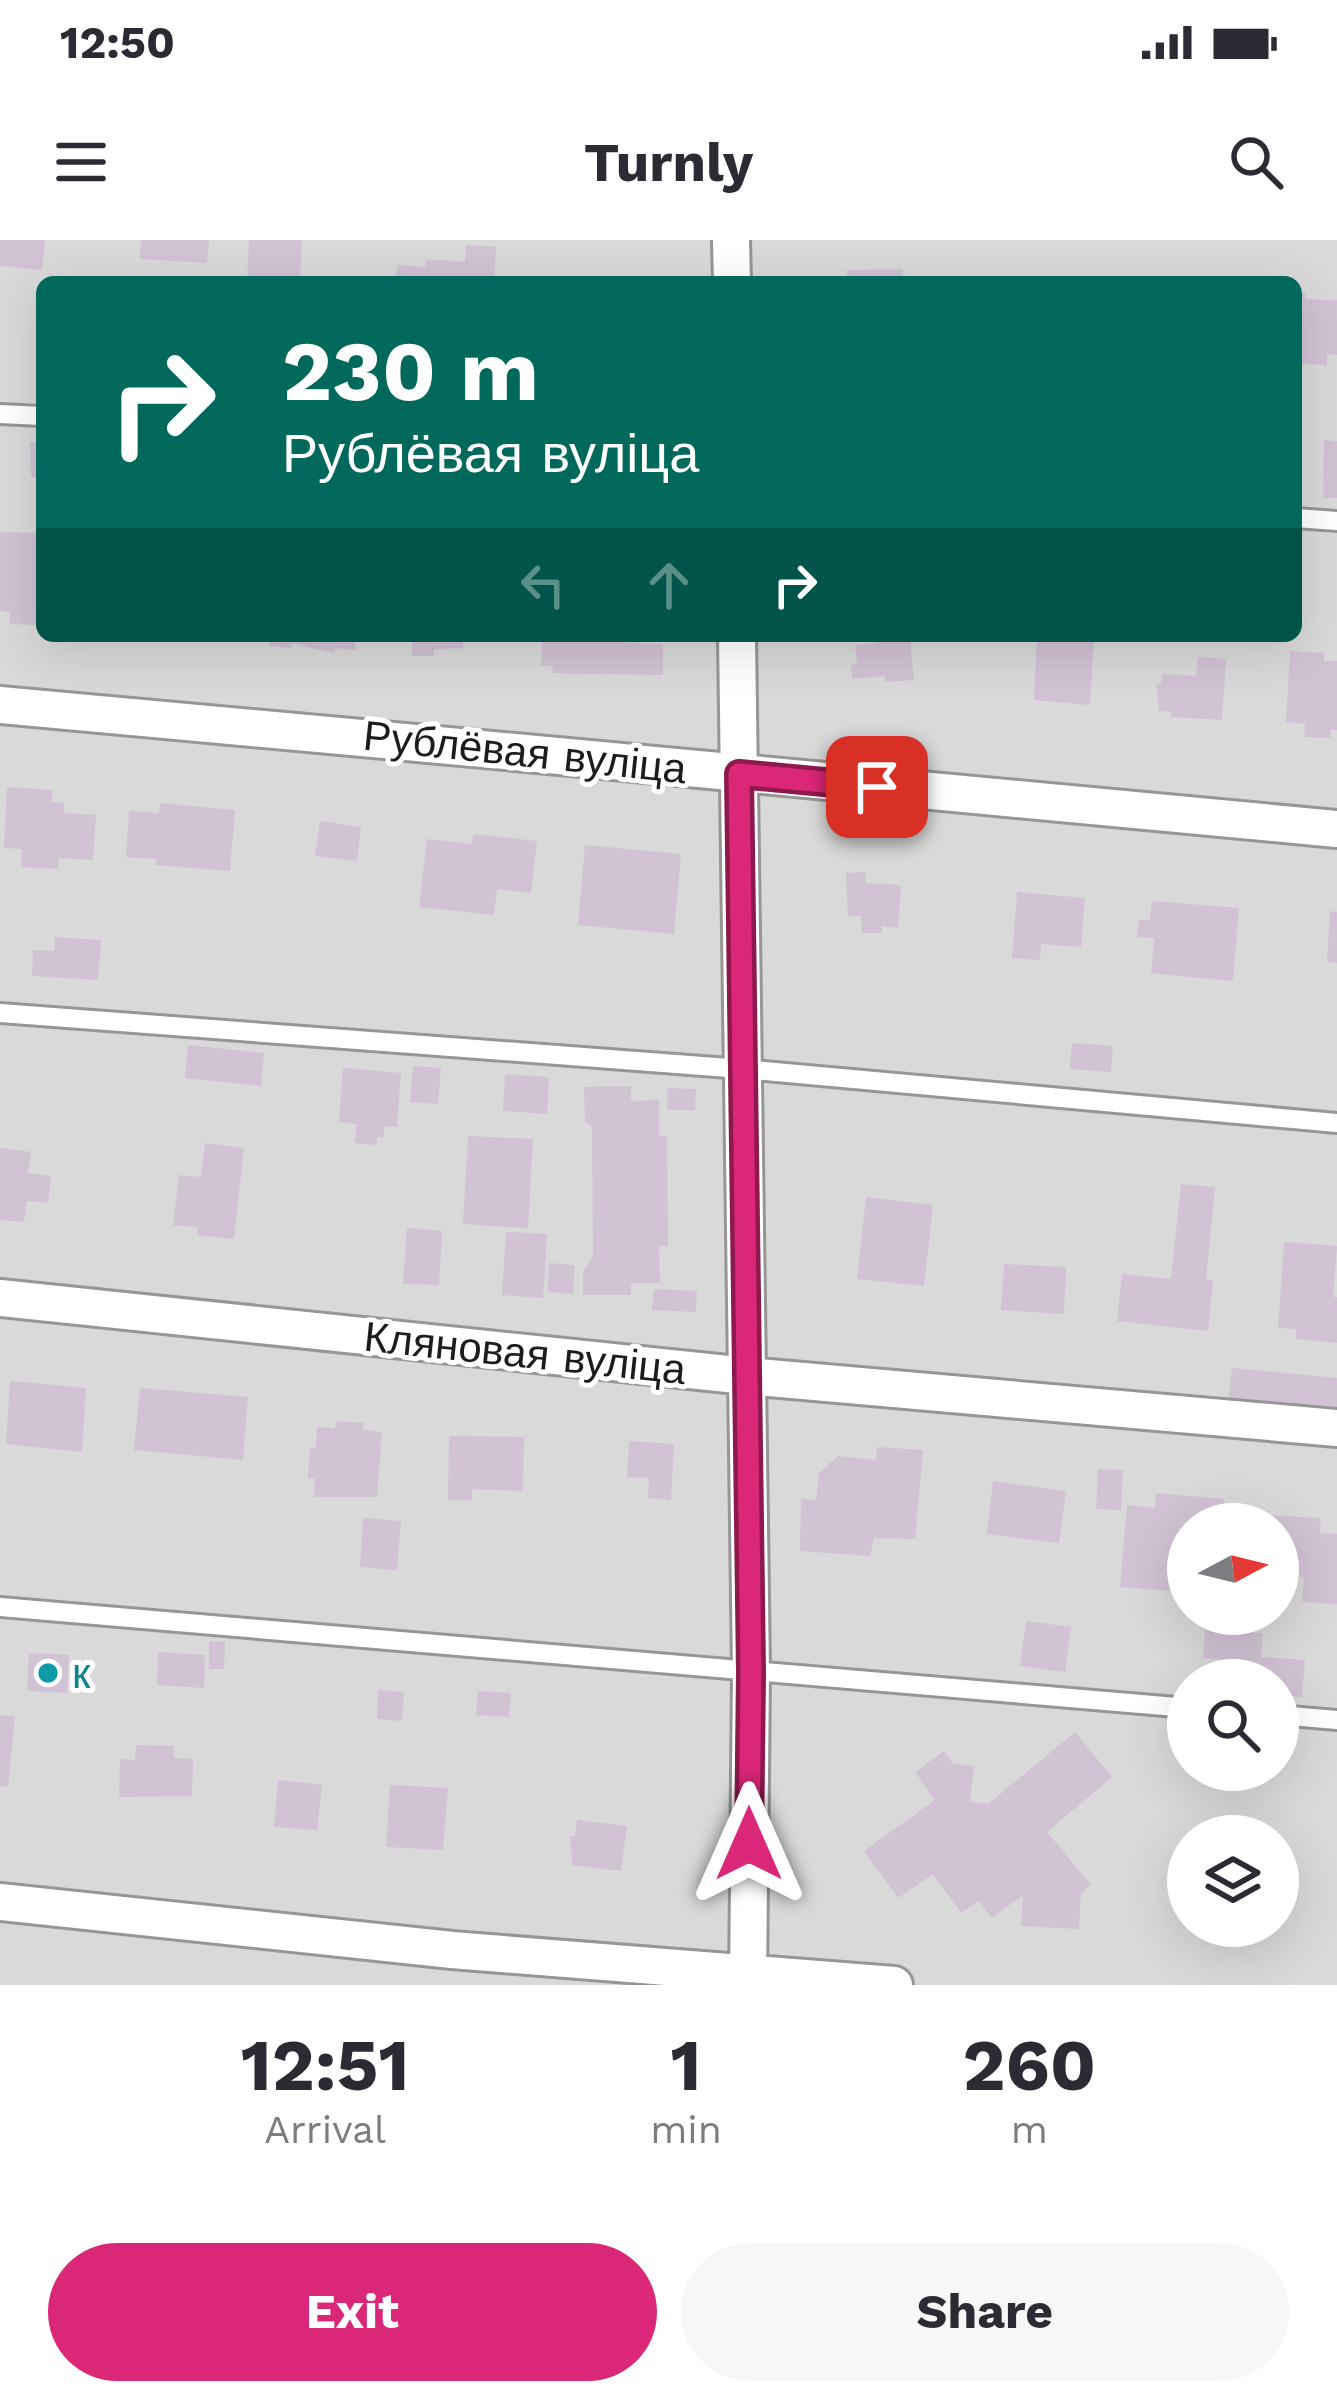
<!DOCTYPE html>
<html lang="en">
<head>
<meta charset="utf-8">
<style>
	:root { --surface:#fff; --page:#f7f7f7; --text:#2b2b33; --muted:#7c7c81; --accent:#db2777 }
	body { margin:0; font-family:"Work Sans",sans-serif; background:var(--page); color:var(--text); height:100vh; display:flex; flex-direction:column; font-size:45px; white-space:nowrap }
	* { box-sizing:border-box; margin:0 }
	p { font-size:39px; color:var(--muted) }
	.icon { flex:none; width:66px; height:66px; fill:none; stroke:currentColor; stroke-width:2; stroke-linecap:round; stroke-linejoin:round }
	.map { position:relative; height:1745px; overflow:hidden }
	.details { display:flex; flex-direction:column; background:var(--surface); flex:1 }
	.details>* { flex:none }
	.hud { position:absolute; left:36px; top:36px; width:1266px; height:366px; border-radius:18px; box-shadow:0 12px 48px #0002; background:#00695c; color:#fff; overflow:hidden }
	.needle { width:78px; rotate:83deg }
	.buttons { position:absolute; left:1167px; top:1263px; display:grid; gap:24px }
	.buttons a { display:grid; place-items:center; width:132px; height:132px; border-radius:50%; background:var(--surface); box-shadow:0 12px 48px #0002; font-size:60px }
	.pin { position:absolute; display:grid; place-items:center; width:102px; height:102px; color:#fff; margin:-51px; border-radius:24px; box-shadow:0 6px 18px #0006 }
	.me { position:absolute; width:132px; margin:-66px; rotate:0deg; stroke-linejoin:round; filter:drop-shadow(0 0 9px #0008) }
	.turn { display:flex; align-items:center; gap:42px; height:252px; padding:0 48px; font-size:54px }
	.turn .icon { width:156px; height:156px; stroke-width:2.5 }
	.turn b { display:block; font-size:84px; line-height:102px }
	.lanes { display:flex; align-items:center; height:114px; padding:0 48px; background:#0003; justify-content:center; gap:60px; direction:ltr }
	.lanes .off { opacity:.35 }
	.eta { display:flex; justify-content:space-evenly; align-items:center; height:204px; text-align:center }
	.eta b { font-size:72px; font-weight:700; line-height:84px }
	.button { display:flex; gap:24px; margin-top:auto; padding:24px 48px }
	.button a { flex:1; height:138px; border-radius:72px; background:var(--accent); color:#fff; font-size:48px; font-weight:700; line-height:138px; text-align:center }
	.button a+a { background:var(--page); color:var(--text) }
	.status { display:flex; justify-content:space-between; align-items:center; height:84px; padding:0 60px; background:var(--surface); direction:ltr }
	.status svg { height:33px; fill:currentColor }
	header { display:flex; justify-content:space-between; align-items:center; height:156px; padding:0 48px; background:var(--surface); font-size:54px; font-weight:700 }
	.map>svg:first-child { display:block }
	.residential { fill:#d9d9da; fill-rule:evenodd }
	.building { fill:#d1c2d4 }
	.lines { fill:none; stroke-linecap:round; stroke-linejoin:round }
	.service-casing { stroke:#969696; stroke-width:24 }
	.minor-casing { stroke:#969696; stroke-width:42 }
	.service { stroke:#fff; stroke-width:18 }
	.minor { stroke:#fff; stroke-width:36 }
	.route-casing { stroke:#8e194d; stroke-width:30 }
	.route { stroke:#db2777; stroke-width:21 }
	.culture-dot { fill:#0f9aa8; stroke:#fff; stroke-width:4.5 }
	.labels { text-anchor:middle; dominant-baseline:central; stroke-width:10; stroke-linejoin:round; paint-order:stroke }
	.street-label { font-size:42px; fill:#1c1c1c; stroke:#fff }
	.culture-label { font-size:42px; fill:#0d838f; stroke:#fff; text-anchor:start }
</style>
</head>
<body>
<div class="status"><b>12:50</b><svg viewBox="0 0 49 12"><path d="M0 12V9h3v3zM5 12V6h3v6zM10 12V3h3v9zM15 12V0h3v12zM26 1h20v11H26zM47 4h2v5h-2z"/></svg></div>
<header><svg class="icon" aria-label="menu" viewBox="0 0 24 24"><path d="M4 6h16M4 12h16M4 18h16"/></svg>Turnly<svg class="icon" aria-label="search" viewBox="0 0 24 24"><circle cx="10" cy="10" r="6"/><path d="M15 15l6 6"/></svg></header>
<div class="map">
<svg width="1337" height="1745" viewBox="0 0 1337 1745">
	<rect width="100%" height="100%" fill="#ede2ed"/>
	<path class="residential" d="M 0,0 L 1337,0 L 1337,1745 L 0,1745 ZM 42,42 L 1296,42 L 1296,396 L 42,396 ZM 1188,1284 L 1278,1284 L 1278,1374 L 1188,1374 ZM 1188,1440 L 1278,1440 L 1278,1530 L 1188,1530 ZM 1188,1596 L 1278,1596 L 1278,1686 L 1188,1686 Z"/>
	<path class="building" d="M 0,0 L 45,0 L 42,30 L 0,26 Z
		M 141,0 L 209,0 L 207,23 L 140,19 Z
		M 249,0 L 302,0 L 300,42 L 247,42 Z
		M 466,5 L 496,7 L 494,42 L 395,42 L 397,25 L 425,27 L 426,19 L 465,22 Z
		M 903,29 L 903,42 L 847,42 L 847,30 Z
		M 1296,53 L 1305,53 L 1305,59 L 1337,60 L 1337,115 L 1327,114 L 1327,125 L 1296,124 Z
		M 1324,200 L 1337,201 L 1337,258 L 1323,258 Z
		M 30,202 L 42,202 L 42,237 L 31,237 Z
		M 0,292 L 38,293 L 37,326 L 42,326 L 42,350 L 39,350 L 38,385 L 10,384 L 10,372 L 0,371 Z
		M 270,396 L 356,396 L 355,410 L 335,408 L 335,413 L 292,403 L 291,408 L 269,406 Z
		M 412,396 L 463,396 L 463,408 L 434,409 L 434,416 L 412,416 Z
		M 542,396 L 628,396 L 628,403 L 663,404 L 663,435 L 552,433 L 553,426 L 541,426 Z
		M 876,396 L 910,399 L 914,440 L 885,442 L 885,436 L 852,439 L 851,425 L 857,424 L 855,405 L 876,403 Z
		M 1037,396 L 1094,396 L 1090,465 L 1034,460 Z
		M 1290,411 L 1324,413 L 1324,421 L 1337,421 L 1337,490 L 1331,489 L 1330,498 L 1304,497 L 1305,484 L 1286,482 Z
		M 1198,417 L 1226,419 L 1222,480 L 1171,477 L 1171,472 L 1159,471 L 1156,443 L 1161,444 L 1162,434 L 1196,436 Z
		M 7,547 L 52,550 L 52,562 L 64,563 L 64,573 L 96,575 L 93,620 L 59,618 L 58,629 L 21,627 L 22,609 L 4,608 Z
		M 160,563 L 235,570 L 230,631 L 155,625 L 156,619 L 126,617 L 129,571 L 159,573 Z
		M 320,581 L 361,587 L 357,621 L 315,616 Z
		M 473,594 L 537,601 L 531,653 L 497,649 L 494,675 L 419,667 L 427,599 L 472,604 Z
		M 585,605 L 681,614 L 674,694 L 578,685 Z
		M 865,632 L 866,643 L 901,645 L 898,688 L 882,686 L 882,693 L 862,693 L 861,676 L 848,676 L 846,633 Z
		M 1017,652 L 1085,658 L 1081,707 L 1041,704 L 1040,720 L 1012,718 Z
		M 1152,661 L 1239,668 L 1233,741 L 1151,733 L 1154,698 L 1137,697 L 1139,680 L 1150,680 Z
		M 1330,671 L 1337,672 L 1337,723 L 1327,722 Z
		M 55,697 L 101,700 L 98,740 L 32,736 L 33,710 L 54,711 Z
		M 1072,803 L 1113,806 L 1111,832 L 1070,829 Z
		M 188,805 L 264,813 L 261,846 L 185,838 Z
		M 413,826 L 441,828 L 438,864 L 410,862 Z
		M 343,828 L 401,833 L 397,887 L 385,886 L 383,897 L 377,897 L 377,905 L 355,903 L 357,884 L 339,882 Z
		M 505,834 L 549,837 L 547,874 L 503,871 Z
		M 631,846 L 631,861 L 659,860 L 659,896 L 667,896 L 668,1006 L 659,1006 L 660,1043 L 631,1043 L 631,1055 L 583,1055 L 583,1032 L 593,1017 L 592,886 L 585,882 L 584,847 Z
		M 667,848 L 696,849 L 695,870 L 667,870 Z
		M 468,896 L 533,899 L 528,988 L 463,984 Z
		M 205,903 L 244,908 L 234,999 L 197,995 L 198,987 L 173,985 L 179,935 L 201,937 Z
		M 0,908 L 31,912 L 28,933 L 51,936 L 48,963 L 27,961 L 24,982 L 0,980 Z
		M 1181,944 L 1215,947 L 1206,1039 L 1213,1040 L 1208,1091 L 1117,1081 L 1122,1034 L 1171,1039 Z
		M 866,957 L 933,965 L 924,1046 L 857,1039 Z
		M 407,988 L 442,991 L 439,1045 L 403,1044 Z
		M 506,992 L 547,994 L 543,1058 L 502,1055 Z
		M 1284,1002 L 1337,1006 L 1333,1057 L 1337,1057 L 1337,1103 L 1296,1099 L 1296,1089 L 1278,1088 Z
		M 549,1023 L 575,1025 L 573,1054 L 548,1052 Z
		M 1004,1024 L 1066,1027 L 1064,1074 L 1001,1070 Z
		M 654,1049 L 697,1051 L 696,1072 L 652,1070 Z
		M 1232,1128 L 1337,1138 L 1337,1174 L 1228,1164 Z
		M 10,1141 L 86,1148 L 82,1212 L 6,1204 Z
		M 140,1148 L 248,1157 L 243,1220 L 134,1210 Z
		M 336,1181 L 364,1183 L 363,1190 L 382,1192 L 377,1257 L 314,1257 L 315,1239 L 308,1238 L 310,1208 L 316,1208 L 317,1187 L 335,1188 Z
		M 449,1196 L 524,1197 L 523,1251 L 472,1249 L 472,1260 L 448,1260 Z
		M 629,1201 L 674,1204 L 671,1260 L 648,1258 L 649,1238 L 627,1237 Z
		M 877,1207 L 923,1210 L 915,1299 L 874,1298 L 870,1316 L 800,1311 L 801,1259 L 816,1260 L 819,1233 L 838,1216 L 876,1220 Z
		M 1098,1229 L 1123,1230 L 1121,1270 L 1096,1269 Z
		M 993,1241 L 1066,1251 L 1059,1303 L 987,1294 Z
		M 1156,1253 L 1224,1259 L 1222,1284 L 1188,1284 L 1188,1335 L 1181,1342 L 1173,1342 L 1172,1351 L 1120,1347 L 1127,1265 L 1155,1268 Z
		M 1267,1275 L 1321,1278 L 1320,1293 L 1337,1294 L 1337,1364 L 1302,1362 L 1304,1337 L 1278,1335 L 1278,1284 L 1266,1284 Z
		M 363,1278 L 401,1281 L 397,1330 L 360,1327 Z
		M 1026,1381 L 1071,1387 L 1065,1432 L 1020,1426 Z
		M 1205,1388 L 1263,1393 L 1261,1417 L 1305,1420 L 1302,1457 L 1278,1455 L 1278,1440 L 1227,1440 L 1228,1420 L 1203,1418 Z
		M 209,1401 L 225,1402 L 224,1429 L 209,1429 Z
		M 158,1412 L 205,1415 L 204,1448 L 157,1445 Z
		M 29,1413 L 69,1415 L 67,1453 L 27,1451 Z
		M 378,1450 L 404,1452 L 402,1481 L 377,1479 Z
		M 478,1451 L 511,1453 L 509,1477 L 476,1475 Z
		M 0,1475 L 15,1476 L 8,1547 L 0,1546 Z
		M 1075,1492 L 1112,1537 L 1047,1592 L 1091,1645 L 1081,1653 L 1079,1689 L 1021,1686 L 1023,1655 L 992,1678 L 979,1661 L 961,1673 L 933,1634 L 898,1658 L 864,1611 L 935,1560 L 915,1532 L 944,1511 L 953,1524 L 974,1526 L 970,1562 L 988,1564 Z
		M 136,1505 L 174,1506 L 174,1518 L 193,1519 L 192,1556 L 119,1557 L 120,1519 L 135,1520 Z
		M 278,1540 L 322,1545 L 317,1590 L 274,1587 Z
		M 390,1545 L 448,1548 L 443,1610 L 386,1607 Z
		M 577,1580 L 627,1586 L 621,1631 L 572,1625 L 570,1596 L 575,1596 Z"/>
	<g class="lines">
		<g class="service-casing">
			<path id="service" d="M 0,174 L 42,176
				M 1296,278 L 1337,281
				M 0,773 L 742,829 L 1337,883
				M 0,1367 L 1188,1468
				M 1278,1475 L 1337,1480"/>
		</g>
		<g class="minor-casing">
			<path id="minor" d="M 731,0 L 732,42
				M 737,396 L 751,1432 L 748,1745
				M 0,465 C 446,504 891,548 1337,589
				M 0,1058 L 747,1136 L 1337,1188
				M 0,1662 L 452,1710 L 894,1745"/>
		</g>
		<use href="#service" class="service"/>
		<use href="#minor" class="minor"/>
	</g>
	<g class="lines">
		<g class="route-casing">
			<path id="route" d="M 749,1604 L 751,1432 L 739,534 L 877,547"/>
		</g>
		<use href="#route" class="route"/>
	</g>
	<circle class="culture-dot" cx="48" cy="1433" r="12"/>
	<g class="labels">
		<g class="street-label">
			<text transform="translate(525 512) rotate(6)">Рублёвая вуліца</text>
			<text transform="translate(525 1113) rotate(6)">Кляновая вуліца</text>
		</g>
		<g class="culture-label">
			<text x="72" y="1433">к</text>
		</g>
	</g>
</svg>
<div class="buttons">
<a><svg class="needle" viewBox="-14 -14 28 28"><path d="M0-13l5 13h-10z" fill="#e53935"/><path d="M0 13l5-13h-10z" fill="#7c7c81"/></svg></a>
<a><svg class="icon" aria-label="search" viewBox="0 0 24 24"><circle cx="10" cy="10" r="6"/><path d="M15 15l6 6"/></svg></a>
<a><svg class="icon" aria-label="layers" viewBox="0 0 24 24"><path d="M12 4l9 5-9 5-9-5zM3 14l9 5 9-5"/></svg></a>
</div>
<div class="pin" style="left:877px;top:547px;background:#d93025"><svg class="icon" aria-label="arrive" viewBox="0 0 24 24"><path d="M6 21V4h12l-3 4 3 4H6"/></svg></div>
<svg class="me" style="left:749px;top:1604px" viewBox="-20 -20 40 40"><path d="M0-17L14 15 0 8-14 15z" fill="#db2777" stroke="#fff" stroke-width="4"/></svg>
<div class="hud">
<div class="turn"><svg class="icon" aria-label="right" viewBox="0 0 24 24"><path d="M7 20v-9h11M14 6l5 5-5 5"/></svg><div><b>230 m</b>Рублёвая вуліца</div></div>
<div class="lanes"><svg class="icon off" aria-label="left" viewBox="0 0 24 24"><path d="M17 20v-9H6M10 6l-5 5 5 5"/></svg><svg class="icon off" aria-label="ahead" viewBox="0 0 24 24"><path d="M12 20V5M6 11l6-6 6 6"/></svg><svg class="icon" aria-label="right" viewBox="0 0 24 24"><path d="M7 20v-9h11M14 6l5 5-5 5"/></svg></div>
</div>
</div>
<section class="details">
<div class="eta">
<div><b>12:51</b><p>Arrival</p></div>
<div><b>1</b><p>min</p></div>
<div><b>260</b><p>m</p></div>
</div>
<div class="button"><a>Exit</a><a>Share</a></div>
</section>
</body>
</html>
